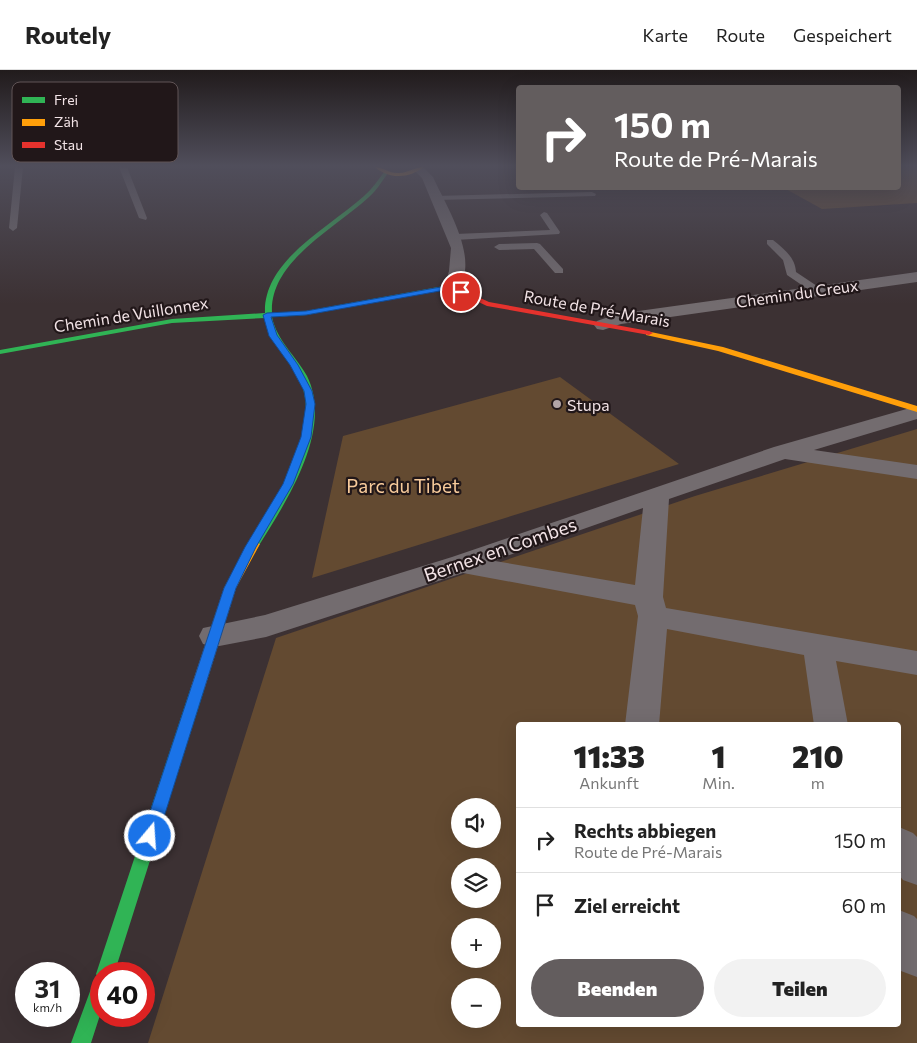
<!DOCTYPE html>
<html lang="de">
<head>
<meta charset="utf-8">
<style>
	:root { --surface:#fff; --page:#f2f2f2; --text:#222; --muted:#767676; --line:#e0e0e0; --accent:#635d5e }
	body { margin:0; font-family:Commissioner,sans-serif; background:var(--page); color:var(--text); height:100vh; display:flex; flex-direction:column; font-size:19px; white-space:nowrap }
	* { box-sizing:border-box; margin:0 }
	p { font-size:16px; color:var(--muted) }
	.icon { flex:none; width:28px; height:28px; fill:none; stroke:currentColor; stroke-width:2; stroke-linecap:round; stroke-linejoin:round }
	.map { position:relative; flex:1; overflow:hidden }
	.details { position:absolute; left:516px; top:652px; width:385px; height:305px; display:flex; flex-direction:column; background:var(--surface); border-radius:5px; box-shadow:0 5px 20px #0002 }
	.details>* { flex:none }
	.hud { position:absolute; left:516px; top:15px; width:385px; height:105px; border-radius:5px; box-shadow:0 5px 20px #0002; background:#635d5e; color:#fff; overflow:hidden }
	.buttons { position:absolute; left:451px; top:728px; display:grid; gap:10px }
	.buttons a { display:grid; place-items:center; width:50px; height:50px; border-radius:50%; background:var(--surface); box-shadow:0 5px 20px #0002; font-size:25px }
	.speed { position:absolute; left:15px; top:892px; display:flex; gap:10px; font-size:25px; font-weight:700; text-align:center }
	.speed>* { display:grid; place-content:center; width:65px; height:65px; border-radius:50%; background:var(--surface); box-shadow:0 5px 20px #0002; line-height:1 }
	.speed small { font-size:12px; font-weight:400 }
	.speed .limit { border:8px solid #d22; background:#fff; color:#111 }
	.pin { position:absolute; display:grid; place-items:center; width:42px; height:42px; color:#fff; margin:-21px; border:2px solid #fff; border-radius:50%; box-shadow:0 1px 5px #0007 }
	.me { position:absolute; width:55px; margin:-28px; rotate:18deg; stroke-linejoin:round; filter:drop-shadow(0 0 4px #0008) }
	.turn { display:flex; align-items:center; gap:18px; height:105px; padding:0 15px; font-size:22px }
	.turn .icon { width:65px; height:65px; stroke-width:2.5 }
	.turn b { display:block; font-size:35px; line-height:42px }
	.eta { display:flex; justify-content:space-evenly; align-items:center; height:85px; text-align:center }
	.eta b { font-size:30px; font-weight:800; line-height:35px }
	.cta { display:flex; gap:10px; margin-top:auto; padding:10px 15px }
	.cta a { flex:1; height:58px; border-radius:30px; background:var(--accent); color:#fff; font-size:20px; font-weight:800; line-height:58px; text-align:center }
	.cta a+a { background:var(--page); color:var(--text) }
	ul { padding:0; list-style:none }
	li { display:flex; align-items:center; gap:15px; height:65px; padding:0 15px; border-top:1px solid var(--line) }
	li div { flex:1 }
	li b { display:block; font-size:19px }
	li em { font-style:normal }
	header { display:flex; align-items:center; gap:30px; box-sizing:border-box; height:70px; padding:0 25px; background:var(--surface); border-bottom:1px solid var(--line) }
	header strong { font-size:24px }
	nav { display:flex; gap:28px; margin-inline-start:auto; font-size:18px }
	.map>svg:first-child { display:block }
	.green { fill:#634a31; fill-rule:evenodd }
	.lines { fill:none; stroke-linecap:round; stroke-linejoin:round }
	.lane { fill:#736c6f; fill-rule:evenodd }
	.street { fill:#736c6f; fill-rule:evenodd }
	.fast { fill:#30b455; fill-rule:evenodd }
	.slow { fill:#ff9f0a; fill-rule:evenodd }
	.jam { fill:#e5322d; fill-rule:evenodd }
	.route { fill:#1a73e8; stroke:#114b97 }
	.poi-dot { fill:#b2a5a7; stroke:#211719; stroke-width:2 }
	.labels { text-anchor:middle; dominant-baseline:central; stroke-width:4.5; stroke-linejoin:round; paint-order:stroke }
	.far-street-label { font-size:16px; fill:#f2e3e6; stroke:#211719 }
	.far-poi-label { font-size:16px; fill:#f2e3e6; stroke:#211719; text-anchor:start }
	.park-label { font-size:19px; fill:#f8cb9b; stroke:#211719 }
	.street-label { font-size:19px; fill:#f2e3e6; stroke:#211719 }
	.key { fill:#211719; stroke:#605456; stroke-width:1 }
	.key-label { font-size:14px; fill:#f2e3e6 }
</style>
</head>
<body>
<header>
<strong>Routely</strong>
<nav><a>Karte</a><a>Route</a><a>Gespeichert</a></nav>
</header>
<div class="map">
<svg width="917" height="973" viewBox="0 0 917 973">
	<rect width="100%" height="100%" fill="#3c3133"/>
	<path class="green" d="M 899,97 L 917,97 L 917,133 L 822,139 L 784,118 L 899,118 Z
		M 560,307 L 679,394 L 312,508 L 343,366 Z
		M 917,359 L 917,973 L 148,973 L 276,568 L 695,426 ZM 519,655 L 899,655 L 899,955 L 519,955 ZM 460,736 L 492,736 L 492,769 L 460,769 ZM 460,796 L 492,796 L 492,829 L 460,829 ZM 460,856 L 492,856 L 492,889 L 460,889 ZM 460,916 L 492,916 L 492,949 L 460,949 Z"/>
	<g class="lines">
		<path class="lane" d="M 15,97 L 23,97 L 17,158 L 13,161 L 9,158 Z
			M 119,97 L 127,97 L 147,148 L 146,150 L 139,148 Z
			M 592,122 L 596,124 L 595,126 L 435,130 L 431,128 L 435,126 Z
			M 544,142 L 547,143 L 560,162 L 559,164 L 455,170 L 450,167 L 455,164 L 550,160 L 540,145 Z
			M 767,170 L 773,170 C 784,179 795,187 796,202 L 820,218 L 820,222 L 812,222 L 787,205 L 783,190 L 767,174 Z
			M 537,173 L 540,174 L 563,199 L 563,203 L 555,203 L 534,179 L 499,180 L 494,177 L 499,174 Z"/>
		<path class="street" d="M 416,98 L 424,98 L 433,107 C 447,138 480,188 458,220 L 446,220 L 444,217 L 449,201 L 451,178 L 422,108 L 414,100 Z
			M 917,202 L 917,212 L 621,254 L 603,260 L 597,259 L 594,255 L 597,251 L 617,244 Z
			M 917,336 L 917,349 L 814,380 L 917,395 L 917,409 L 785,389 L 669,429 L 663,527 L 666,538 L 917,581 L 917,605 L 836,591 L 848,655 L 814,655 L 804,585 L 667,559 L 659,655 L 625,655 L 638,546 L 635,535 L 463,503 L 266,567 L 214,577 L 203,574 L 199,566 L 203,558 L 265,545 L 452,487 L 774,377 ZM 643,438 L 635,515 L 495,491 L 501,488 Z
			M 899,757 L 913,763 L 917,767 L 917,815 L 903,810 L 899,805 Z
			M 899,840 L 914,846 L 917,849 L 917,907 L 901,901 L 899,897 Z"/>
		<path class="fast" d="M 384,102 L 388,103 C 382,111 377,120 369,127 C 336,158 269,191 272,243 L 306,241 L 444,216 L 447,218 L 306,245 L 272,247 C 277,271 296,286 307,306 C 334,360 286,432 258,477 L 250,477 L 248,474 C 276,430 324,362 299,308 C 289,286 270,271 265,248 L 172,253 L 0,284 L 0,280 L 172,249 L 265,243 C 263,190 330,157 364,126 C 372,119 378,110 384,102 Z
			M 198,612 L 203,613 L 205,617 L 114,904 L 101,904 L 101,942 L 91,973 L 71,973 L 92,916 L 94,909 L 98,908 L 96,904 L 191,617 L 193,613 Z"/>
		<path class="slow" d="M 375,97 C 383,97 390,104 399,103 C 408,103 415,97 424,97 C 410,108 389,110 375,97 Z
			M 646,261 L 723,277 L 917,336 L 917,342 L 718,281 L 646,265 Z
			M 254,470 L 260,474 L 236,518 L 205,617 L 203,621 L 198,622 L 193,621 L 191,617 L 224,518 L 248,474 Z"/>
		<path class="jam" d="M 452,215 L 489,232 L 649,261 L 653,263 L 649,265 L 487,236 L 451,219 L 444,220 L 441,218 Z"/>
	</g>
	<linearGradient id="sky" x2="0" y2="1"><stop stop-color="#211b1c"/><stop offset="0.41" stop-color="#504e5b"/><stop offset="1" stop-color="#504e5b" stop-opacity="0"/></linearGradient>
	<rect width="917" height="234" fill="url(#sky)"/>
	<path class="route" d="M 452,215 L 465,222 L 461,224 L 451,219 L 306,245 L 271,247 L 277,265 L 298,295 L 312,321 L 315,334 L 311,367 L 293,414 L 256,477 L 236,518 L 158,766 L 155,771 L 150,773 L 144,771 L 142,766 L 224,518 L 245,477 L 283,414 L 301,367 L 306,334 L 304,321 L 290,295 L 269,266 L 263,245 L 267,243 L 306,241 Z"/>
	<circle class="poi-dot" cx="557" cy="334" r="5"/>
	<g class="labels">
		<g class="far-street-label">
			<text transform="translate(797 223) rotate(-8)">Chemin du Creux</text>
			<text transform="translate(597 238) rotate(10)">Route de Pré-Marais</text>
			<text transform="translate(131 244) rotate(-9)">Chemin de Vuillonnex</text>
		</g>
		<g class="far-poi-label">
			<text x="567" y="334">Stupa</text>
		</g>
		<g class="park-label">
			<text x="403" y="415">Parc du Tibet</text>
		</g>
		<g class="street-label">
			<text transform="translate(500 479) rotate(-19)">Bernex en Combes</text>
		</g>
	</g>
	<rect x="12" y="12" width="166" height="80" rx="8" class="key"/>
	<rect x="22" y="27" width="23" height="6" fill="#30b455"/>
	<rect x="22" y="49" width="23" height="7" fill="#ff9f0a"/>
	<rect x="22" y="72" width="23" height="6" fill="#e5322d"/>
	<g class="key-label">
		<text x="54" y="35">Frei</text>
		<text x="54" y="57">Zäh</text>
		<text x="54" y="80">Stau</text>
	</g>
</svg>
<div class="buttons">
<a><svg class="icon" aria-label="sound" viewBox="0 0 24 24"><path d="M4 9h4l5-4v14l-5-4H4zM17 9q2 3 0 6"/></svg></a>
<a><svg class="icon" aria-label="layers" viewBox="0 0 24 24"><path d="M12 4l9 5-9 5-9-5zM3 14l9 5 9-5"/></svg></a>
<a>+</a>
<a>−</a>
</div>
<div class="speed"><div>31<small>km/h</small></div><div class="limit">40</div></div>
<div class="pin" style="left:461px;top:222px;background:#d93025"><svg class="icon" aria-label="arrive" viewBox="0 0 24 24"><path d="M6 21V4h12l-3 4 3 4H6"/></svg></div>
<svg class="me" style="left:150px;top:766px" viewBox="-20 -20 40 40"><circle r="17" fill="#1a73e8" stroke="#fff" stroke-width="3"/><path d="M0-11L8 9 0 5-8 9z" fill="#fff"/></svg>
<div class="hud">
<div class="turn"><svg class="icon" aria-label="right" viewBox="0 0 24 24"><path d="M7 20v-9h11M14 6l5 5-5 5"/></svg><div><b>150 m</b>Route de Pré-Marais</div></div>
</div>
<section class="details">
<div class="eta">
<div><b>11:33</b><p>Ankunft</p></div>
<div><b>1</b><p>Min.</p></div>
<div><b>210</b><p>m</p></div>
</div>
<ul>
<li><svg class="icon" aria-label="right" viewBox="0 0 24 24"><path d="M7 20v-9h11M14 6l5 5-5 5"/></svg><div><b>Rechts abbiegen</b><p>Route de Pré-Marais</p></div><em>150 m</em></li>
<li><svg class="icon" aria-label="arrive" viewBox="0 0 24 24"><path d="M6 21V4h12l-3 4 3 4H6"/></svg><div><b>Ziel erreicht</b></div><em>60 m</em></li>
</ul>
<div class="cta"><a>Beenden</a><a>Teilen</a></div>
</section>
</div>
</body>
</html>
